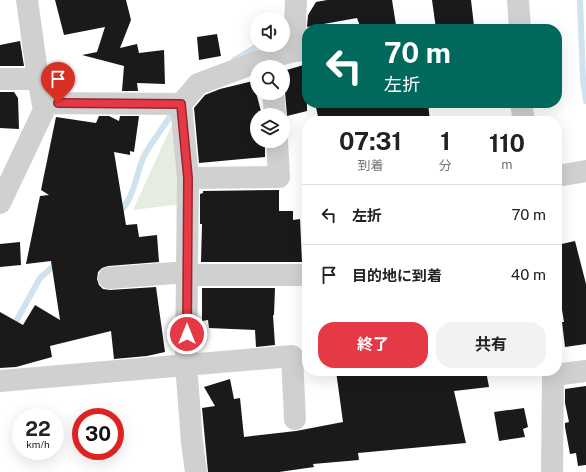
<!DOCTYPE html>
<html lang="ja">
<head>
<meta charset="utf-8">
<style>
	:root { --surface:#fff; --page:#f2f2f2; --text:#222; --muted:#767676; --line:#e0e0e0; --accent:#e63946 }
	body { margin:0; font-family:"Public Sans","Noto Sans JP",sans-serif; background:var(--page); color:var(--text); height:100vh; display:flex; flex-direction:column; font-size:15px; white-space:nowrap }
	* { box-sizing:border-box; margin:0 }
	p { font-size:13px; color:var(--muted) }
	.icon { flex:none; width:22px; height:22px; fill:none; stroke:currentColor; stroke-width:2; stroke-linecap:round; stroke-linejoin:round }
	.map { position:relative; flex:1; overflow:hidden }
	.drawer { position:absolute; left:302px; top:116px; width:260px; height:260px; display:flex; flex-direction:column; background:var(--surface); border-radius:16px; box-shadow:0 4px 16px #0002 }
	.drawer>* { flex:none }
	.banner { position:absolute; left:302px; top:24px; width:260px; height:84px; border-radius:16px; box-shadow:0 4px 16px #0002; background:#00695c; color:#fff; overflow:hidden }
	.fabs { position:absolute; left:250px; top:12px; display:grid; gap:8px }
	.fabs a { display:grid; place-items:center; width:40px; height:40px; border-radius:50%; background:var(--surface); box-shadow:0 4px 16px #0002; font-size:20px }
	.speed { position:absolute; left:12px; top:408px; display:flex; gap:8px; font-size:20px; font-weight:700; text-align:center }
	.speed>* { display:grid; place-content:center; width:52px; height:52px; border-radius:50%; background:var(--surface); box-shadow:0 4px 16px #0002; line-height:1 }
	.speed small { font-size:10px; font-weight:400 }
	.speed .limit { border:6px solid #d22; background:#fff; color:#111 }
	.pin { position:absolute; display:grid; place-items:center; width:34px; height:34px; color:#fff; margin:-41px -17px; border-radius:50% 50% 50% 0; rotate:-45deg; box-shadow:0 0 4px #0007 }
	.pin .icon { rotate:45deg }
	.me { position:absolute; width:44px; margin:-22px; rotate:0deg; stroke-linejoin:round; filter:drop-shadow(0 0 3px #0008) }
	.turn { display:flex; align-items:center; gap:14px; height:84px; padding:0 16px; font-size:18px }
	.turn .icon { width:52px; height:52px; stroke-width:2.5 }
	.turn b { display:block; font-size:28px; line-height:34px }
	.eta { display:flex; justify-content:space-evenly; align-items:center; height:68px; text-align:center }
	.eta b { font-size:24px; font-weight:700; line-height:28px }
	.cta { display:flex; gap:8px; margin-top:auto; padding:8px 16px }
	.cta a { flex:1; height:46px; border-radius:16px; background:var(--accent); color:#fff; font-size:16px; font-weight:700; line-height:46px; text-align:center }
	.cta a+a { background:var(--page); color:var(--text) }
	ul { padding:0; list-style:none }
	li { display:flex; align-items:center; gap:12px; height:60px; padding:0 16px; border-top:1px solid var(--line) }
	li div { flex:1 }
	li b { display:block; font-size:15px }
	li em { font-style:normal }
	.map>svg:first-child { display:block }
	.green { fill:#e6ecdf }
	.lines { fill:none; stroke-linecap:round; stroke-linejoin:round }
	.stream { stroke:#cfe2ee; stroke-width:6 }
	.building { fill:#1a1a1a }
	.minor { stroke:#d0d0d0; stroke-width:22 }
	.route-casing { stroke:#96252e; stroke-width:10 }
	.route { stroke:#e63946; stroke-width:7 }
</style>
</head>
<body>
<div class="map">
<svg width="586" height="472" viewBox="0 0 586 472">
	<rect width="100%" height="100%" fill="#fff"/>
	<path class="green" d="M 176,116 L 181,204 L 133,210 Z"/>
	<g class="lines">
		<path class="stream" d="M 580,0 L 583,80 L 586,101
			M 234,60 L 260,45
			M 118,213 C 134,201 136,173 144,156 C 151,143 161,130 170,117
			M 13,327 L 40,278 L 57,263"/>
	</g>
	<path class="building" d="M 55,0 L 126,0 L 131,20 L 120,48 L 137,44 L 139,53 L 164,50 L 165,84 L 137,83 L 138,91 L 122,91 L 124,66 L 82,55 L 97,52 L 105,27 L 64,35 Z
		M 327,0 L 392,0 L 396,25 L 379,29 L 361,29 L 357,18 L 307,27 L 308,15 L 316,2 Z
		M 432,0 L 471,0 L 474,26 L 454,29 L 436,29 Z
		M 217,34 L 221,56 L 199,60 L 197,37 Z
		M 20,41 L 24,66 L 0,66 L 0,45 Z
		M 307,64 L 307,111 L 287,116 L 285,92 L 283,86 L 283,71 Z
		M 253,81 L 262,115 L 257,115 L 257,141 L 265,141 L 265,157 L 199,163 L 194,108 L 205,95 L 220,89 Z
		M 0,92 L 14,92 L 18,98 L 19,129 L 0,128 Z
		M 315,103 L 428,103 L 430,121 L 319,121 Z
		M 99,116 L 109,116 L 119,121 L 120,116 L 139,116 L 134,152 L 130,151 L 130,155 L 114,152 L 126,225 L 137,224 L 139,237 L 157,235 L 159,262 L 108,266 L 102,268 L 98,272 L 97,279 L 99,285 L 103,289 L 110,290 L 156,287 L 165,352 L 147,356 L 114,359 L 111,331 L 50,346 L 52,357 L 16,367 L 0,368 L 0,312 L 23,325 L 35,305 L 60,320 L 51,261 L 26,264 L 40,196 L 49,195 L 41,190 L 56,117 L 96,123 Z
		M 279,190 L 279,211 L 293,211 L 293,220 L 300,219 L 302,262 L 201,262 L 202,224 L 200,224 L 200,194 L 203,193 L 203,191 Z
		M 575,241 L 586,284 L 586,344 L 565,347 L 562,322 L 564,322 L 557,279 L 557,245 Z
		M 20,242 L 21,265 L 0,267 L 0,244 Z
		M 202,288 L 275,288 L 274,315 L 273,315 L 275,345 L 256,347 L 255,330 L 209,328 L 208,320 L 202,321 Z
		M 336,371 L 486,371 L 489,387 L 454,391 L 466,443 L 358,453 L 359,460 L 313,464 L 314,467 L 279,472 L 208,472 L 202,408 L 215,406 L 204,387 L 230,379 L 234,399 L 240,398 L 244,437 L 296,431 L 343,422 Z
		M 586,386 L 586,465 L 578,466 L 576,453 L 570,454 L 565,427 L 565,423 L 569,422 L 565,403 L 565,389 Z
		M 524,408 L 528,427 L 523,429 L 525,437 L 499,441 L 494,412 Z"/>
	<g class="lines">
		<path class="minor" d="M 518,0 L 520,29
			M 294,51 L 296,0
			M 0,79 L 38,79
			M 273,93 L 275,115
			M 43,103 L 181,104
			M 521,103 L 524,121
			M 557,176 L 586,171
			M 188,178 L 279,177 L 277,141
			M 0,203 L 44,110 L 38,79 L 27,0
			M 187,275 L 307,275
			M 109,278 L 187,272
			M 554,375 L 586,371
			M 0,381 L 292,356 L 295,419
			M 196,472 L 192,442 L 186,364 L 188,178 L 181,104 L 198,84 L 271,57 L 294,51 L 307,50
			M 552,472 L 553,371"/>
	</g>
	<g class="lines">
		<g class="route-casing">
			<path id="route" d="M 58,103 L 181,104 L 188,178 L 187,334"/>
		</g>
		<use href="#route" class="route"/>
	</g>
</svg>
<div class="fabs">
<a><svg class="icon" aria-label="sound" viewBox="0 0 24 24"><path d="M4 9h4l5-4v14l-5-4H4zM17 9q2 3 0 6"/></svg></a>
<a><svg class="icon" aria-label="search" viewBox="0 0 24 24"><circle cx="10" cy="10" r="6"/><path d="M15 15l6 6"/></svg></a>
<a><svg class="icon" aria-label="layers" viewBox="0 0 24 24"><path d="M12 4l9 5-9 5-9-5zM3 14l9 5 9-5"/></svg></a>
</div>
<div class="speed"><div>22<small>km/h</small></div><div class="limit">30</div></div>
<div class="pin" style="left:58px;top:103px;background:#d93025"><svg class="icon" aria-label="arrive" viewBox="0 0 24 24"><path d="M6 21V4h12l-3 4 3 4H6"/></svg></div>
<svg class="me" style="left:187px;top:334px" viewBox="-20 -20 40 40"><circle r="17" fill="#e63946" stroke="#fff" stroke-width="3"/><path d="M0-11L8 9 0 5-8 9z" fill="#fff"/></svg>
<div class="banner">
<div class="turn"><svg class="icon" aria-label="left" viewBox="0 0 24 24"><path d="M17 20v-9H6M10 6l-5 5 5 5"/></svg><div><b>70 m</b>左折</div></div>
</div>
<section class="drawer">
<div class="eta">
<div><b>07:31</b><p>到着</p></div>
<div><b>1</b><p>分</p></div>
<div><b>110</b><p>m</p></div>
</div>
<ul>
<li><svg class="icon" aria-label="left" viewBox="0 0 24 24"><path d="M17 20v-9H6M10 6l-5 5 5 5"/></svg><div><b>左折</b></div><em>70 m</em></li>
<li><svg class="icon" aria-label="arrive" viewBox="0 0 24 24"><path d="M6 21V4h12l-3 4 3 4H6"/></svg><div><b>目的地に到着</b></div><em>40 m</em></li>
</ul>
<div class="cta"><a>終了</a><a>共有</a></div>
</section>
</div>
</body>
</html>
